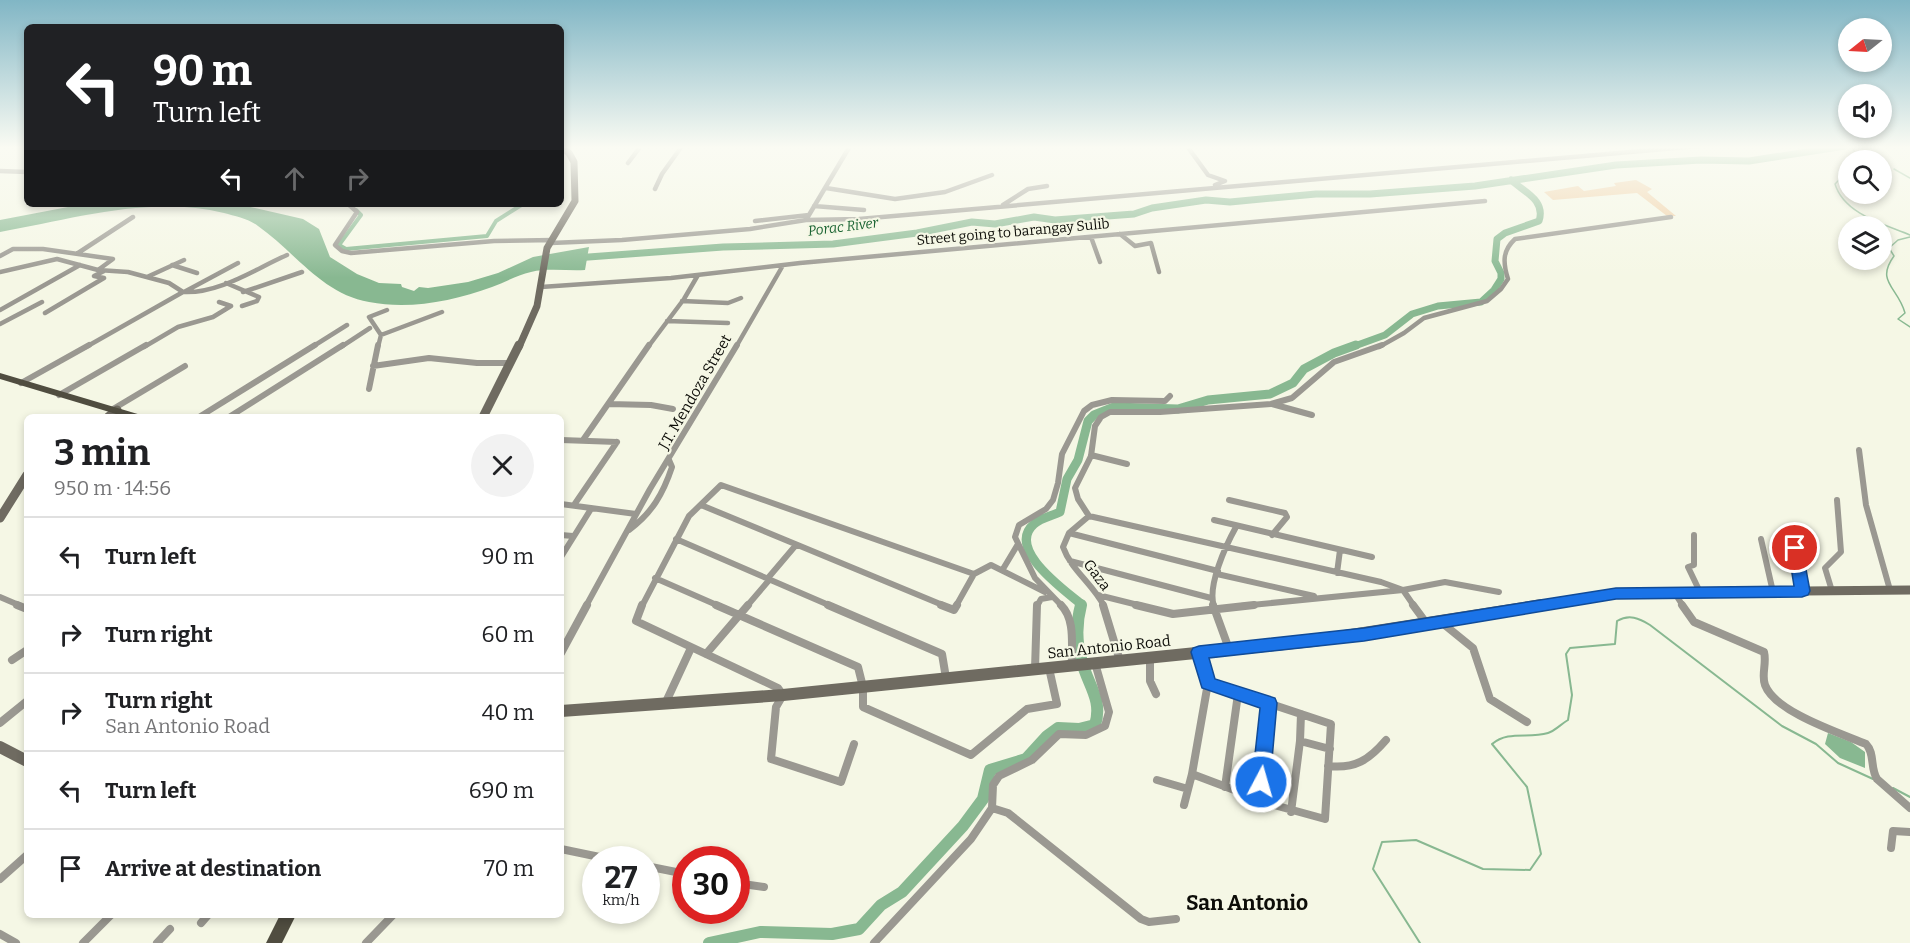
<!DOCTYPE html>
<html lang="en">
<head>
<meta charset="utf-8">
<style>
	:root { --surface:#fff; --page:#f2f2f2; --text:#202124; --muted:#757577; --line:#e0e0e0 }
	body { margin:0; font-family:Bitter,serif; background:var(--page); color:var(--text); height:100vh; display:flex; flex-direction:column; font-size:22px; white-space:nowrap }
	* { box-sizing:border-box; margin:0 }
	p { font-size:20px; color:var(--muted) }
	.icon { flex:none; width:33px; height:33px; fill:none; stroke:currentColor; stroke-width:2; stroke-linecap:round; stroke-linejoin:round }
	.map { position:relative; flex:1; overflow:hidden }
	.drawer { position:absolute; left:24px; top:414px; width:540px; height:504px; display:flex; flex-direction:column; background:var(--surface); border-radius:9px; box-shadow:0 3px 9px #0003 }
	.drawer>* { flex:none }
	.hud { position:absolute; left:24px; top:24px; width:540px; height:183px; border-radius:9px; box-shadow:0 3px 9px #0003; background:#202124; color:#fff; overflow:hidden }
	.needle { width:39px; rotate:252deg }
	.controls { position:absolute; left:1838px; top:18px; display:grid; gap:12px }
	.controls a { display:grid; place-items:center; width:54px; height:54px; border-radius:50%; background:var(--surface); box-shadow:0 3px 9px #0003; font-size:30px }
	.speed { position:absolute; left:582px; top:846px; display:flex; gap:12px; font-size:30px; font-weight:700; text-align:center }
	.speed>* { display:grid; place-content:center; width:78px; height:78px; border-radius:50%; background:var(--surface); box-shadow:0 3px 9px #0003; line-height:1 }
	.speed small { font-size:15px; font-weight:400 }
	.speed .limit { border:9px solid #d22; background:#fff; color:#111 }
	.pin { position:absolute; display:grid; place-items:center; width:51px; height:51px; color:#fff; margin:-26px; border:3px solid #fff; border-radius:50%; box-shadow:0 2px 6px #0007 }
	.me { position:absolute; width:66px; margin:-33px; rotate:6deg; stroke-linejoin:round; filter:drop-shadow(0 0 4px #0008) }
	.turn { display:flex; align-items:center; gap:21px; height:126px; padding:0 30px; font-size:27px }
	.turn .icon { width:78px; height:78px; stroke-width:2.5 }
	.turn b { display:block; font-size:42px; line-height:51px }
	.lanes { display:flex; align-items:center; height:57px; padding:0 30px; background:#0003; justify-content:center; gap:30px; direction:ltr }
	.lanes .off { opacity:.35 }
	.round { display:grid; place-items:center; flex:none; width:63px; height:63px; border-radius:32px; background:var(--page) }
	.head { display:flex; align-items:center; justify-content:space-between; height:102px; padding:0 30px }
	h1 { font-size:36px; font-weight:700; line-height:45px }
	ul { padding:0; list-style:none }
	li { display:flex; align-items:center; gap:18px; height:78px; padding:0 30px; border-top:2px solid var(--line) }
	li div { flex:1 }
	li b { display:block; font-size:22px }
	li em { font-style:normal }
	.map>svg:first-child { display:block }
	.green { fill:#f0cda1 }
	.water { fill:#88b891 }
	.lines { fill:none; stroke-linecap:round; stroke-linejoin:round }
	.stream-far1 { stroke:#88b891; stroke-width:1.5 }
	.stream { stroke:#88b891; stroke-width:2 }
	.canal { stroke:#88b891; stroke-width:4 }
	.river-far2 { stroke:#88b891; stroke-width:7 }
	.river-far1 { stroke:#88b891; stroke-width:9 }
	.river { stroke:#88b891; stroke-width:12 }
	.street-far2 { stroke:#9a9891; stroke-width:4.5 }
	.street-far1 { stroke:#9a9891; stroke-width:6 }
	.street { stroke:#9a9891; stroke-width:8 }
	.secondary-far2 { stroke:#6f6b61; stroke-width:7 }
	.secondary-far1 { stroke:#6f6b61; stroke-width:9 }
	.secondary { stroke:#6f6b61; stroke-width:12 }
	.primary { fill:#504d40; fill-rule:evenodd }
	.route { fill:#1a73e8; stroke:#114b97; stroke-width:1.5 }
	.labels { text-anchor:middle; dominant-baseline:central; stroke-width:4.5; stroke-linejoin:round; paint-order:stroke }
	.far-water-label { font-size:14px; font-style:italic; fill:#1b6433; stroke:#f5f7e5 }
	.far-street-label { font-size:14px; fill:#0d0d08; stroke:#f5f7e5 }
	.street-label { font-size:15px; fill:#0d0d08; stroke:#f5f7e5 }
	.near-quarter-label { font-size:21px; font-weight:bold; fill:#0d0d08; stroke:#f5f7e5 }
</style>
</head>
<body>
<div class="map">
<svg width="1910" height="943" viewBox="0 0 1910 943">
	<rect width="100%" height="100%" fill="#f5f7e5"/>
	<path class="green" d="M 1636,180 L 1652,189 L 1647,192 L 1676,216 L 1667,216 L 1637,193 L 1553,200 L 1544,192 L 1578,186 L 1584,191 L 1616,186 L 1614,183 Z"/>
	<path class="water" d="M 96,204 L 237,204 L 303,219 L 319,229 L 330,257 L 357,274 L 379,283 L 401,284 L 402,287 L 414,291 L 419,287 L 428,288 L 468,282 L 498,273 L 533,257 L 589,247 L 585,270 C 568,271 547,268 531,272 C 518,275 505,282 492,287 C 453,301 410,310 369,302 C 322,294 295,252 258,226 C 249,219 235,216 224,213 C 151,195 73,219 0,232 L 0,220 L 68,207 Z
		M 1828,733 L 1851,742 L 1865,752 L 1865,768 L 1840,758 L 1825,744 Z"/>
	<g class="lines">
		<path class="stream-far1" d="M 1852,146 L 1858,160
			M 1894,169 L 1910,178
			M 1848,171 L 1835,184 C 1844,214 1884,224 1910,235
			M 1910,237 L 1898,240 L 1889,248 L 1894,256 C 1875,282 1898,287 1905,313 L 1898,319 L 1910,327"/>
		<path class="stream" d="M 1893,788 L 1910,797
			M 1420,943 L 1373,869 L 1382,842 L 1416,840 L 1483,869 L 1530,870 L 1541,854 L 1527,787 L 1492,744 C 1509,730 1528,739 1548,733 C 1555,731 1561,724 1568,720 L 1572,695 L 1566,654 L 1570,648 L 1615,644 L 1617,621 C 1629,614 1639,618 1650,625 L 1782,726 L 1816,744 L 1838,763 L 1873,779"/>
		<path class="canal" d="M 356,210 L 361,215 L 339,245 L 346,249 L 487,236 L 496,221 L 523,204"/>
		<path class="river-far2" d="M 575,258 L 723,247 L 833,244 L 917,233 L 972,222 L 995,224 L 1034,217 L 1055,220 L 1134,214 L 1152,208 L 1206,200 L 1230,202 L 1316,194 L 1370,194 L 1475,186 L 1616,165 L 1701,160 L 1749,161 L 1845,146
			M 1352,347 L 1385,335 L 1412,314 L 1438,306 L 1481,302 L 1494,290 L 1501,279 L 1501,273 L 1495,261 L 1497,239 L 1505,233 L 1539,221 C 1546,200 1524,192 1511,180"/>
		<path class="river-far1" d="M 1080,606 L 1081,604 C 1066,591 1005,549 1034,524 C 1041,518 1052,516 1060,512 L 1067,479 L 1078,460 L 1088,421 L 1094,415 L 1114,407 L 1178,409 L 1208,400 L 1270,394 L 1293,383 L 1304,369 L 1334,353 L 1356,345"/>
		<path class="river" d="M 709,943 L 760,932 L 832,934 L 859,929 L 881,905 L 902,892 L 963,826 L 983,799 L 990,770 L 1026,759 L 1047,736 L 1058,728 L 1079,729 L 1095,725 C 1103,700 1088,685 1082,662 C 1076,643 1076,624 1081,605"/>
		<path class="street-far2" d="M 1187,146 L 1208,175 L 1225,181 L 1215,185
			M 628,163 L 641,146
			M 0,171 L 27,172
			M 826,188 L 895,199 L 945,192 L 992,175
			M 655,189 L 662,174 L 682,146
			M 348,204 L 357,212 L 335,245 L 342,251 L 351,253 L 494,241 L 553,240
			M 1003,205 L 1028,189 L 1047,186
			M 814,206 L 864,210
			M 806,220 L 850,146
			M 755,221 L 809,215
			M 1120,234 L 1135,246 L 1151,243 L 1159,272
			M 1091,237 L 1100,262
			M 551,243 L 622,240 L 750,229 L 806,220 L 859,219 L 1699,146
			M 78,253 L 133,217
			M 0,256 L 13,249 L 43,249 L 113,259 L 98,270
			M 172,265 L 197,273
			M 0,272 L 57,259 L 98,270 L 128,272 L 169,283 L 183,292 L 86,347
			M 147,277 L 184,260
			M 226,283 L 259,297 L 257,301 L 242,306
			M 541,287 L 671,278 L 800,263 L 1485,201
			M 183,292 C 219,294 255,269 287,255
			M 184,292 L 238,263
			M 243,292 L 302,272
			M 682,301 L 728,303 L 741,298
			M 0,310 L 80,265
			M 45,313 L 104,278 L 94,276 L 104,271
			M 667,321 L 728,323
			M 0,324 L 42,302
			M 381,335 L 442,312
			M 144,347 L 178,327 L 213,317 L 231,306 L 219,302
			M 312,347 L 347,325
			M 341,347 L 370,328
			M 378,347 L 381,335 L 369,317 L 387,310
			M 648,347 L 684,299 L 698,275
			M 736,347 L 782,267
			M 1379,347 L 1404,333 L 1424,318 L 1487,301 L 1501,289 L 1508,279 C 1503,263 1502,251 1515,239 L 1671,217"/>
		<path class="street-far1" d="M 1382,345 L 1334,362 L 1292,398 L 1271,404 L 1160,412 L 1110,412 L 1101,417 L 1095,426 L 1091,456 L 1075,488 L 1078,499 L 1089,516 L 1381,582 L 1403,590 L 1445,582 L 1499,592
			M 373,366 L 429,358 L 477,363 L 510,363
			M 21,383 L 89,345
			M 369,389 L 378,345
			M 59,395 L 146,345
			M 609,404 L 651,405 L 673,409
			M 1272,404 L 1312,415
			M 113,409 L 185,366
			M 199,417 L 315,345
			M 229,417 L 343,345
			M 561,440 L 617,442
			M 583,440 L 649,345
			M 1859,450 L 1866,505 L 1890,590
			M 1091,455 L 1127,464
			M 1229,500 L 1285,513 L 1287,517 L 1272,535
			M 561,504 L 636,514
			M 574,505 L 617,442
			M 701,505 L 945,606
			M 1089,516 L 1069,533 L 1063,547 C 1071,570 1093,584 1104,606
			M 1214,520 L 1372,557
			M 1791,527 L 1802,591
			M 629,530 C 652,513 663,494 672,467 L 669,460
			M 1069,533 L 1218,571
			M 561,535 L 573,536
			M 1694,535 L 1694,565 L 1688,567 L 1700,592
			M 676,539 L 831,606
			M 1761,539 L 1773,592
			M 561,557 L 591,509
			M 1070,561 L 1211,598
			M 1003,569 L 1018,544
			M 1337,573 L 1340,550
			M 974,574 L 991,565 L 1045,592
			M 1217,574 L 1314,596
			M 655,578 L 719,606
			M 768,578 L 796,545
			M 1832,591 L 1825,568 L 1841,552 L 1837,500
			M 1674,592 L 1683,606
			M 1098,595 L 1142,606
			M 0,597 L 21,606
			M 586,606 L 650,489 L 737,345
			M 642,606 L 689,516 L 721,485 L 974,574 L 956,606
			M 747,606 L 770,579
			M 1037,606 L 1041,599 L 1052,597
			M 1062,606 L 1035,578 L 1015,537 L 1019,525 L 1046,509 L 1053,500 L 1058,483 L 1062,454 L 1084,411 L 1092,405 L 1112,400 L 1165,401 L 1170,396
			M 1214,606 C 1207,586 1226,545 1236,527
			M 1241,606 L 1403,590 L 1414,606"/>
		<path class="street" d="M 17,605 L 27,609
			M 642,605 L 636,621 L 778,688 L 783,695 L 776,707 L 771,759 L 841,782 L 854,744
			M 716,605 L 858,667 L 863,687 L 863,707 L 971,755 L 1027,709 L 1057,704 L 1049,668
			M 828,605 L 942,654 L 946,678
			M 941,605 L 954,610 L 957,605
			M 1061,605 C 1076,620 1071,646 1072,666
			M 1103,605 L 1120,661
			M 1136,605 L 1173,614 L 1254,605
			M 1213,605 L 1229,649
			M 1413,605 L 1427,624
			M 1682,605 L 1694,622 L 1764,652 C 1767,663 1761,675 1765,685 C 1775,712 1840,733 1866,744 C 1875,753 1870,768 1877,779 L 1910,808
			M 1441,622 L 1473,648 L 1490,699 L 1527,722
			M 561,653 L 587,605
			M 1199,653 L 1208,683
			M 706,654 L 748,605
			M 1150,658 L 1150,681 L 1156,694
			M 12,660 L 27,650
			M 1035,669 L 1037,605
			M 1208,683 L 1331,724 L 1325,819 L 1274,805 L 1192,774 Z
			M 665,704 L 691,648
			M 0,723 L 27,701
			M 1300,741 L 1301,714
			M 1328,766 C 1355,769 1369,760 1386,740
			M 1157,780 L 1188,789
			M 1225,787 L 1238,694
			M 1259,801 L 1269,703
			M 1184,805 L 1192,774
			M 992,808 L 1008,813 L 1141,919 L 1149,922 L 1176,919
			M 1291,812 L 1300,741 L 1330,749
			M 1891,848 L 1893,831 L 1910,832
			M 561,849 L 614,860
			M 646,866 L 686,874
			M 0,879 L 27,855
			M 736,883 L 764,887
			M 201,923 L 208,915
			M 0,934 L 16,943
			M 83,943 L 111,915
			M 157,943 L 170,929
			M 366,943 L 393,915
			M 874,943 L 971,839 L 992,808 L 993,785 L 999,776 L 1032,760 L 1059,734 L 1086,735 L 1105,726 L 1109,712 L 1095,663"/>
		<path class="secondary-far2" d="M 519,347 L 537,306 L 547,248 L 575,201 L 574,162 L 569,153 L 561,147"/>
		<path class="secondary-far1" d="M 108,417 L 117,410
			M 483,417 L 519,345
			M 0,518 L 27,475
			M 1533,606 L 1616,593 L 1910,590"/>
		<path class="secondary" d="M 561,711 L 783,695 L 1313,641 L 1542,605
			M 0,747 L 27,761"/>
		<path class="primary" d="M 0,373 L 141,415 L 142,417 L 126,417 L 0,379 Z
			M 280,915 L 296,915 L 282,943 L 266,943 Z"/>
	</g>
	<linearGradient id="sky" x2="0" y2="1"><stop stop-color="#81b6c5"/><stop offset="0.53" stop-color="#fafbf3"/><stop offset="1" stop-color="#fafbf3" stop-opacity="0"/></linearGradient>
	<rect width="1910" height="278" fill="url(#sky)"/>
	<path class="route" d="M 1795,543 L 1800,544 L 1802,548 L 1810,591 L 1808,595 L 1802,597 L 1616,599 L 1364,641 L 1209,658 L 1215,679 L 1275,698 L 1277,703 L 1270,782 L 1267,787 L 1261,790 L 1255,787 L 1252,782 L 1260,708 L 1202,688 L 1191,652 L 1193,648 L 1199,646 L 1364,628 L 1616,588 L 1794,586 L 1788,548 L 1790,544 Z"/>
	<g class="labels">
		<g class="far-water-label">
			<text transform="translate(843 227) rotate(-7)">Porac River</text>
		</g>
		<g class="far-street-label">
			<text transform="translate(1013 232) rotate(-5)">Street going to barangay Sulib</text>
		</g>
		<g class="street-label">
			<text transform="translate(695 392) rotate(-60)">J.T. Mendoza Street</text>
			<text transform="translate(1097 575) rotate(53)">Gaza</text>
			<text transform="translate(1109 647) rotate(-6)">San Antonio Road</text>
		</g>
		<g class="near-quarter-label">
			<text x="1247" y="903">San Antonio</text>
		</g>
	</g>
</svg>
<div class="controls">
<a><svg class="needle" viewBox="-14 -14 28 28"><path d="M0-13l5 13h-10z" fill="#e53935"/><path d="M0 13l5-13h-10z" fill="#757577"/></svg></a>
<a><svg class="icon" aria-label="sound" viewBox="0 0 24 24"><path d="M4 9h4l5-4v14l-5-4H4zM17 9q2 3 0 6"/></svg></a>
<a><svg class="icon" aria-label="search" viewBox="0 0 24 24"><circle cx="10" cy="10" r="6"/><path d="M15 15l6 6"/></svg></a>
<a><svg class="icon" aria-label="layers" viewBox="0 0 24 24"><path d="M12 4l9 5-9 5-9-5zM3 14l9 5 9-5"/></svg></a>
</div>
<div class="speed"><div>27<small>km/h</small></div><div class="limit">30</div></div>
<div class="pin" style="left:1795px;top:548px;background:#d93025"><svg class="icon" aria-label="arrive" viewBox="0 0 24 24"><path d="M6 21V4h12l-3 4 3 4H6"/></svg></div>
<svg class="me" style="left:1261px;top:782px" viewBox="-20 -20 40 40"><circle r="17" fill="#1a73e8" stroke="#fff" stroke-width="3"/><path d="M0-11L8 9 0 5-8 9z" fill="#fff"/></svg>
<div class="hud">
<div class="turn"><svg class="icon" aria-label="left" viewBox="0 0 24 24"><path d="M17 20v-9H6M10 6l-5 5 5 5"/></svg><div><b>90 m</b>Turn left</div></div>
<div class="lanes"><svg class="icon" aria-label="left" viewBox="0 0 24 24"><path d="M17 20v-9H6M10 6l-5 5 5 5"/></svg><svg class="icon off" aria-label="ahead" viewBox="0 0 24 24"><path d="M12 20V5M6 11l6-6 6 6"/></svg><svg class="icon off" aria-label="right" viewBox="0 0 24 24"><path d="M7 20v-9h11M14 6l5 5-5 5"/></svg></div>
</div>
<section class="drawer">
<div class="head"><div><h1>3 min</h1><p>950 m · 14:56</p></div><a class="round"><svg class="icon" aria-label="close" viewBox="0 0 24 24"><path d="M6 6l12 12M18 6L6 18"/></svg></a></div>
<ul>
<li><svg class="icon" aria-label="left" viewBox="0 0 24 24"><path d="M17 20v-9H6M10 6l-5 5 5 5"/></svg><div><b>Turn left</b></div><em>90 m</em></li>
<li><svg class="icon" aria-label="right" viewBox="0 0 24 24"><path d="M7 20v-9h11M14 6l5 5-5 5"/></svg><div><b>Turn right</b></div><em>60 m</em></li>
<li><svg class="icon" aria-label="right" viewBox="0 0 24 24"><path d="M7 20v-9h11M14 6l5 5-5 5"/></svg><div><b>Turn right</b><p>San Antonio Road</p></div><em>40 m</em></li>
<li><svg class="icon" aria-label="left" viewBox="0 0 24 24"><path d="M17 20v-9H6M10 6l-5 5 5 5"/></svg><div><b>Turn left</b></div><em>690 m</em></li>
<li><svg class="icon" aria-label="arrive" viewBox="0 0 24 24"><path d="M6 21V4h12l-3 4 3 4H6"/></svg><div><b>Arrive at destination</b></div><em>70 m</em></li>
</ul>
</section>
</div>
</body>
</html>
